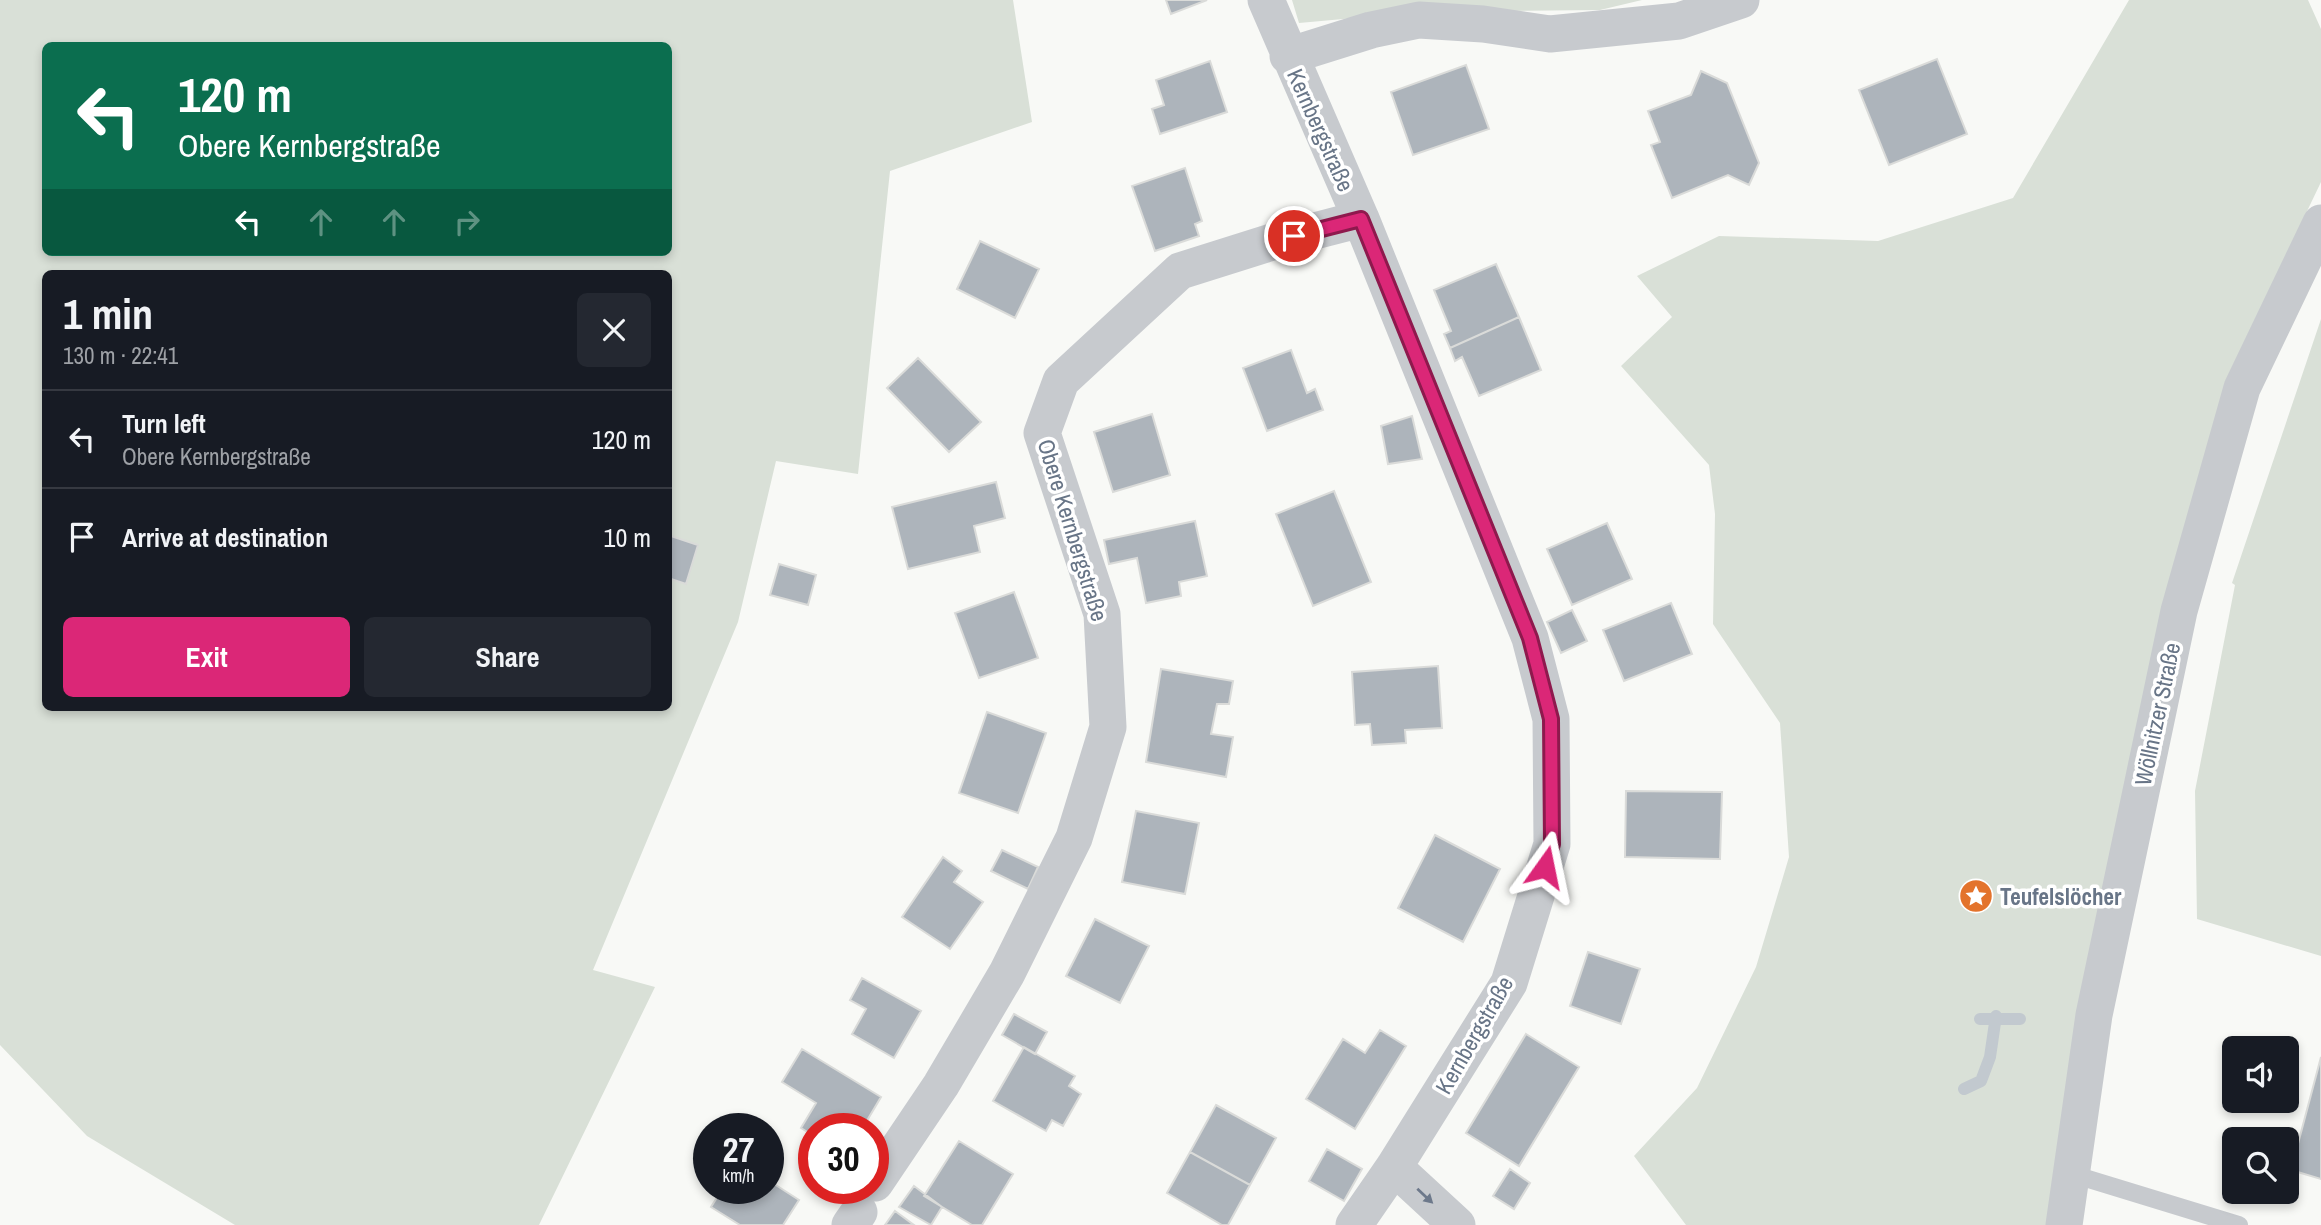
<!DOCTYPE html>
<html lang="en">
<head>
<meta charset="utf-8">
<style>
	:root { --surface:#171b24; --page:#242831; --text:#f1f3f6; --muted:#9ea1a6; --line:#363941; --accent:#db2777 }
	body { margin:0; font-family:"Archivo Narrow",sans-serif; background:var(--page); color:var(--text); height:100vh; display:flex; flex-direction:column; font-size:26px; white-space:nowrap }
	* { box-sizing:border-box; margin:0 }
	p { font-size:23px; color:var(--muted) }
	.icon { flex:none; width:38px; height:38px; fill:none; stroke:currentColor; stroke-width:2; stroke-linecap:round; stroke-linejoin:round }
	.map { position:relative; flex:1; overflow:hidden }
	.panel { position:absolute; left:42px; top:270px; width:630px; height:441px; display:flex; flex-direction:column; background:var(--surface); border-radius:10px; box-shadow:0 4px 10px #0003 }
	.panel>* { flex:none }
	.top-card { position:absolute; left:42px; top:42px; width:630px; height:214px; border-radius:10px; box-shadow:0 4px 10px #0003; background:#0b6e4f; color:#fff; overflow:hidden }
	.buttons { position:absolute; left:2222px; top:1036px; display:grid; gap:14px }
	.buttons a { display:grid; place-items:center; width:77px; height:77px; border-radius:10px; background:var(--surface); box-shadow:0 4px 10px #0003; font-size:35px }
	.speed { position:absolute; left:693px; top:1113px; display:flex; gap:14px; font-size:35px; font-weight:700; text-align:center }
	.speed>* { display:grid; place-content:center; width:91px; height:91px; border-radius:50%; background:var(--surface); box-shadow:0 4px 10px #0003; line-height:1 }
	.speed small { font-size:18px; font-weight:400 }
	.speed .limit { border:10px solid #d22; background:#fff; color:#111 }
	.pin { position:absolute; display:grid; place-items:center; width:60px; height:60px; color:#fff; margin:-30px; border:4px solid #fff; border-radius:50%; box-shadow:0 2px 7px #0007 }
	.me { position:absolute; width:77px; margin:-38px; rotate:12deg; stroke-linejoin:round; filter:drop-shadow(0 0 5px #0008) }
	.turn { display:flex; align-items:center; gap:24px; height:147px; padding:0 21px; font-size:32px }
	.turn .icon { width:91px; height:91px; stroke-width:2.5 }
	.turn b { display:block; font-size:49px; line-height:60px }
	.lanes { display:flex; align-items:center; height:66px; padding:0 21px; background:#0003; justify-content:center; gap:35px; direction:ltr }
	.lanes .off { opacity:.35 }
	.round { display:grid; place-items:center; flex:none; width:74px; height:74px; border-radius:10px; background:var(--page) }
	.head { display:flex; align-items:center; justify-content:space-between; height:119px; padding:0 21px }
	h1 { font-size:42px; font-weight:700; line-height:52px }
	.button { display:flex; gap:14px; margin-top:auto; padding:14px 21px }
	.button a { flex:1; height:80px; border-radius:10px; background:var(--accent); color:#fff; font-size:28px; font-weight:700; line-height:80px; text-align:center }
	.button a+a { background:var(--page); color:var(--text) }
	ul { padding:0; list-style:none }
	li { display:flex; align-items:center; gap:21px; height:98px; padding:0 21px; border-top:2px solid var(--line) }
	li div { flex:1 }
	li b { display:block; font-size:26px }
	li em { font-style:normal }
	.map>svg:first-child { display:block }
	.green { fill:#d9e0d7; fill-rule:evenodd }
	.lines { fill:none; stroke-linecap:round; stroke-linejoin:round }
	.stream { stroke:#c2c9cf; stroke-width:12 }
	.building { fill:#adb4bb; stroke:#dadbd9; stroke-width:2 }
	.lane { stroke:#c7cace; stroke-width:18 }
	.street { stroke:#c7cace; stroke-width:37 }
	.oneway { fill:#6d798b }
	.route-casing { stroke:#8e194d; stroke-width:18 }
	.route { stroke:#db2777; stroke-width:12 }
	.labels { text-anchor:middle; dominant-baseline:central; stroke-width:7; stroke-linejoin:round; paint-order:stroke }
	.street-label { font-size:23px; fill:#687587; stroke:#fff }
	.poi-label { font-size:23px; font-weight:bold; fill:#687587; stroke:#fff; text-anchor:start }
</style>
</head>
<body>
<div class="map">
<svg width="2321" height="1225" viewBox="0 0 2321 1225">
	<rect width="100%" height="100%" fill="#f8f9f6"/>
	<path class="green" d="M 0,0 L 1013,0 L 1032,122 L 890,171 L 858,474 L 776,461 L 738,622 L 593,970 L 655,987 L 539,1225 L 235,1225 L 87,1136 L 0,1045 ZM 46,46 L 668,46 L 668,252 L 46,252 ZM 46,273 L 668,273 L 668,707 L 46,707 Z
		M 1292,0 L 1642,0 L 1600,10 L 1421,12 L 1299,23 Z
		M 2129,0 L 2308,0 L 2321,29 L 2321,182 L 2225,382 L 2046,1225 L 1686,1225 L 1634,1156 L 1697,1088 L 1756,967 L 1789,857 L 1780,723 L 1713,624 L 1715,514 L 1709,465 L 1621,366 L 1672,317 L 1637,276 L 1719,236 L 1878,241 L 2013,198 Z
		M 2321,319 L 2321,956 L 2197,919 L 2195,791 L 2235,585 L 2232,583 Z"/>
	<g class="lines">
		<path class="stream" d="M 1980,1019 L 2020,1019
			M 1964,1089 L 1981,1081 L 1990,1057 L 1996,1016"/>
	</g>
	<path class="building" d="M 1166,0 L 1207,0 L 1171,14 Z
		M 1937,59 L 1967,134 L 1889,165 L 1859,90 Z
		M 1210,61 L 1227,112 L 1160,134 L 1152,109 L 1164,105 L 1156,80 Z
		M 1466,65 L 1489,129 L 1413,155 L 1391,92 Z
		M 1701,71 L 1727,83 L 1759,163 L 1749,185 L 1728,175 L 1672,198 L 1651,145 L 1660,142 L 1648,111 L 1691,95 Z
		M 1185,168 L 1202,221 L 1195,224 L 1199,236 L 1155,251 L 1132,186 Z
		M 980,241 L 1039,269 L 1015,318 L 957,289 Z
		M 1496,264 L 1519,317 L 1450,348 L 1444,334 L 1451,331 L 1434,290 Z
		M 1519,317 L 1541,370 L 1479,396 L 1462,357 L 1455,361 L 1450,348 Z
		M 1291,350 L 1307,393 L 1315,389 L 1323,410 L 1267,431 L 1243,368 Z
		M 918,358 L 981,422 L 949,452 L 887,388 Z
		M 1152,414 L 1170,475 L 1113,492 L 1094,432 Z
		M 1412,416 L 1422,459 L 1388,464 L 1381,426 Z
		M 996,482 L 1005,518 L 974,526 L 980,552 L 908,569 L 892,507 Z
		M 1334,491 L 1371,582 L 1313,606 L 1276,514 Z
		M 1195,521 L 1207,576 L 1179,582 L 1181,596 L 1146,603 L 1137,558 L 1109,564 L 1104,540 Z
		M 1607,523 L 1632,579 L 1572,605 L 1547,549 Z
		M 668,535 L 698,545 L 686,584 L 668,578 Z
		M 779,564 L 816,575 L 808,605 L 770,595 Z
		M 1014,592 L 1038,658 L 979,678 L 955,613 Z
		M 1671,603 L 1692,654 L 1624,681 L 1603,630 Z
		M 1572,610 L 1587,641 L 1561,653 L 1547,622 Z
		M 1438,666 L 1442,728 L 1405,730 L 1406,743 L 1372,745 L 1370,724 L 1355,725 L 1352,672 Z
		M 1161,669 L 1233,681 L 1229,704 L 1217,704 L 1211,734 L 1233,737 L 1226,777 L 1146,762 Z
		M 987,712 L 1046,733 L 1018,813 L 959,793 Z
		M 1626,791 L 1722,792 L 1720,859 L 1625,857 Z
		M 1136,811 L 1199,823 L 1185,894 L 1122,882 Z
		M 1435,835 L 1500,869 L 1463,942 L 1398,908 Z
		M 1002,850 L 1038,867 L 1028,889 L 991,871 Z
		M 943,857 L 962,871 L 954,882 L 983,902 L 950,949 L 902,917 Z
		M 1095,919 L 1149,946 L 1120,1003 L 1066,976 Z
		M 1588,952 L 1640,969 L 1621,1024 L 1570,1006 Z
		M 862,978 L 921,1011 L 894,1058 L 852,1034 L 866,1009 L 850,1000 Z
		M 1014,1014 L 1047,1032 L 1035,1054 L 1002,1035 Z
		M 1380,1030 L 1406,1046 L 1355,1129 L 1306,1099 L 1343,1039 L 1365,1053 Z
		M 1526,1034 L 1579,1067 L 1519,1166 L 1466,1133 Z
		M 1024,1047 L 1075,1076 L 1069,1086 L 1081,1094 L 1063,1126 L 1052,1120 L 1046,1131 L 993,1101 Z
		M 802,1049 L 881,1097 L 862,1129 L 814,1129 L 814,1136 L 801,1128 L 816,1103 L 782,1082 Z
		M 2321,1057 L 2321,1179 L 2291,1170 Z
		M 1216,1105 L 1276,1138 L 1250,1185 L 1190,1152 Z
		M 959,1141 L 1013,1174 L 982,1225 L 972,1225 L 924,1196 Z
		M 1327,1149 L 1362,1169 L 1344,1201 L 1309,1181 Z
		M 1190,1152 L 1250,1185 L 1228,1225 L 1222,1225 L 1167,1193 Z
		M 1510,1169 L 1530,1183 L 1514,1209 L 1493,1196 Z
		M 768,1180 L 799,1200 L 783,1225 L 740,1225 L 711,1207 L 723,1188 L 768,1188 Z
		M 914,1186 L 942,1207 L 931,1225 L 899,1207 Z
		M 895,1211 L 914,1225 L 885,1225 Z"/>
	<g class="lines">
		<path class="lane" d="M 2072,1174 L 2239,1225"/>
		<path class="street" d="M 1266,0 L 1361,219 L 1530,638 L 1551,719 L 1552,844 L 1509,983 L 1394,1167 L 1354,1225
			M 1288,56 L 1371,30 L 1419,20 L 1483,24 L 1550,34 L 1679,21 L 1741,0
			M 1394,1167 L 1457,1225
			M 875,1183 L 941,1085 L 1007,973 L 1074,838 L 1108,727 L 1102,614 L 1042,433 L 1061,381 L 1180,271 L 1272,242 L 1361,219
			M 850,1225 L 859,1212
			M 2064,1225 L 2094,1015 L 2179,611 L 2242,388 L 2321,223"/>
	</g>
	<defs><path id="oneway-solid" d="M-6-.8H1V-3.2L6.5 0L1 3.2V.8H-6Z" transform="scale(1.75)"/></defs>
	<use class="oneway" href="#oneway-solid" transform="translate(1425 1196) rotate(43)"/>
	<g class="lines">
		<g class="route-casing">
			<path id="route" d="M 1294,236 L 1361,219 L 1530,638 L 1551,719 L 1552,844 L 1545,867"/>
		</g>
		<use href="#route" class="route"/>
	</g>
	<defs>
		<g id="sight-disc" transform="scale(1.75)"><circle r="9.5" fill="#e3732c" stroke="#fff"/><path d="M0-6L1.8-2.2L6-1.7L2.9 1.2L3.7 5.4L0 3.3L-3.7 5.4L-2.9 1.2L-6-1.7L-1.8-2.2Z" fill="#fff"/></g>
	</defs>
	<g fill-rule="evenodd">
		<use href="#sight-disc" x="1976" y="896"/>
	</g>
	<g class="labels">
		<g class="street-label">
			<text transform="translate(1321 130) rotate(66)">Kernbergstraße</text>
			<text transform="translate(1073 530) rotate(73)">Obere Kernbergstraße</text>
			<text transform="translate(2157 714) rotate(-78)">Wöllnitzer Straße</text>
			<text transform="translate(1474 1035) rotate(-60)">Kernbergstraße</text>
		</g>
		<g class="poi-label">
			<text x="2000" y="896">Teufelslöcher</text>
		</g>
	</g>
</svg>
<div class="buttons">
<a><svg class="icon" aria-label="sound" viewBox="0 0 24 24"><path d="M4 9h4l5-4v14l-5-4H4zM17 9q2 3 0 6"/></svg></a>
<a><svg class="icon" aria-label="search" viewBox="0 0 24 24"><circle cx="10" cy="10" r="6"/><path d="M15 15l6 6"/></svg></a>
</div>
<div class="speed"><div>27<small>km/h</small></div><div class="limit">30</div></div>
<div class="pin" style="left:1294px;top:236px;background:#d93025"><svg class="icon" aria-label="arrive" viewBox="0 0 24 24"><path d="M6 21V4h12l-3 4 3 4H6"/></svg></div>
<svg class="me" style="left:1545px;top:867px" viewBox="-20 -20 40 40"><path d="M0-17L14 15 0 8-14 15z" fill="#db2777" stroke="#fff" stroke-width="4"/></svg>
<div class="top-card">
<div class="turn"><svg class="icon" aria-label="left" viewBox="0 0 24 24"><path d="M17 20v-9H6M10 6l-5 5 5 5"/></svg><div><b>120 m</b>Obere Kernbergstraße</div></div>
<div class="lanes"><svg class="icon" aria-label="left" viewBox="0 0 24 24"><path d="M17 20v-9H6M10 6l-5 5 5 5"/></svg><svg class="icon off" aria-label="ahead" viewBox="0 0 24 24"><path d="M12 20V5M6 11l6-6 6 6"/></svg><svg class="icon off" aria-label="ahead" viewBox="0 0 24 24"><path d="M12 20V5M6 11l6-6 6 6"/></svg><svg class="icon off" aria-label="right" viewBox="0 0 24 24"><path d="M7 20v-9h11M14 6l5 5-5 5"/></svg></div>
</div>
<section class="panel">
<div class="head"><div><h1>1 min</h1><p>130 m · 22:41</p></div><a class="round"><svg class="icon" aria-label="close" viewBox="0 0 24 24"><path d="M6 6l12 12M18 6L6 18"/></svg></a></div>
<ul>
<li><svg class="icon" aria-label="left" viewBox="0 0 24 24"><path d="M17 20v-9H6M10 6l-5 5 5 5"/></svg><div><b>Turn left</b><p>Obere Kernbergstraße</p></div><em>120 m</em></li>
<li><svg class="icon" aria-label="arrive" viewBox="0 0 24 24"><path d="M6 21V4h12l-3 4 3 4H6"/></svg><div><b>Arrive at destination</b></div><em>10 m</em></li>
</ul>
<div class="button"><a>Exit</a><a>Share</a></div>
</section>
</div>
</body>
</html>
